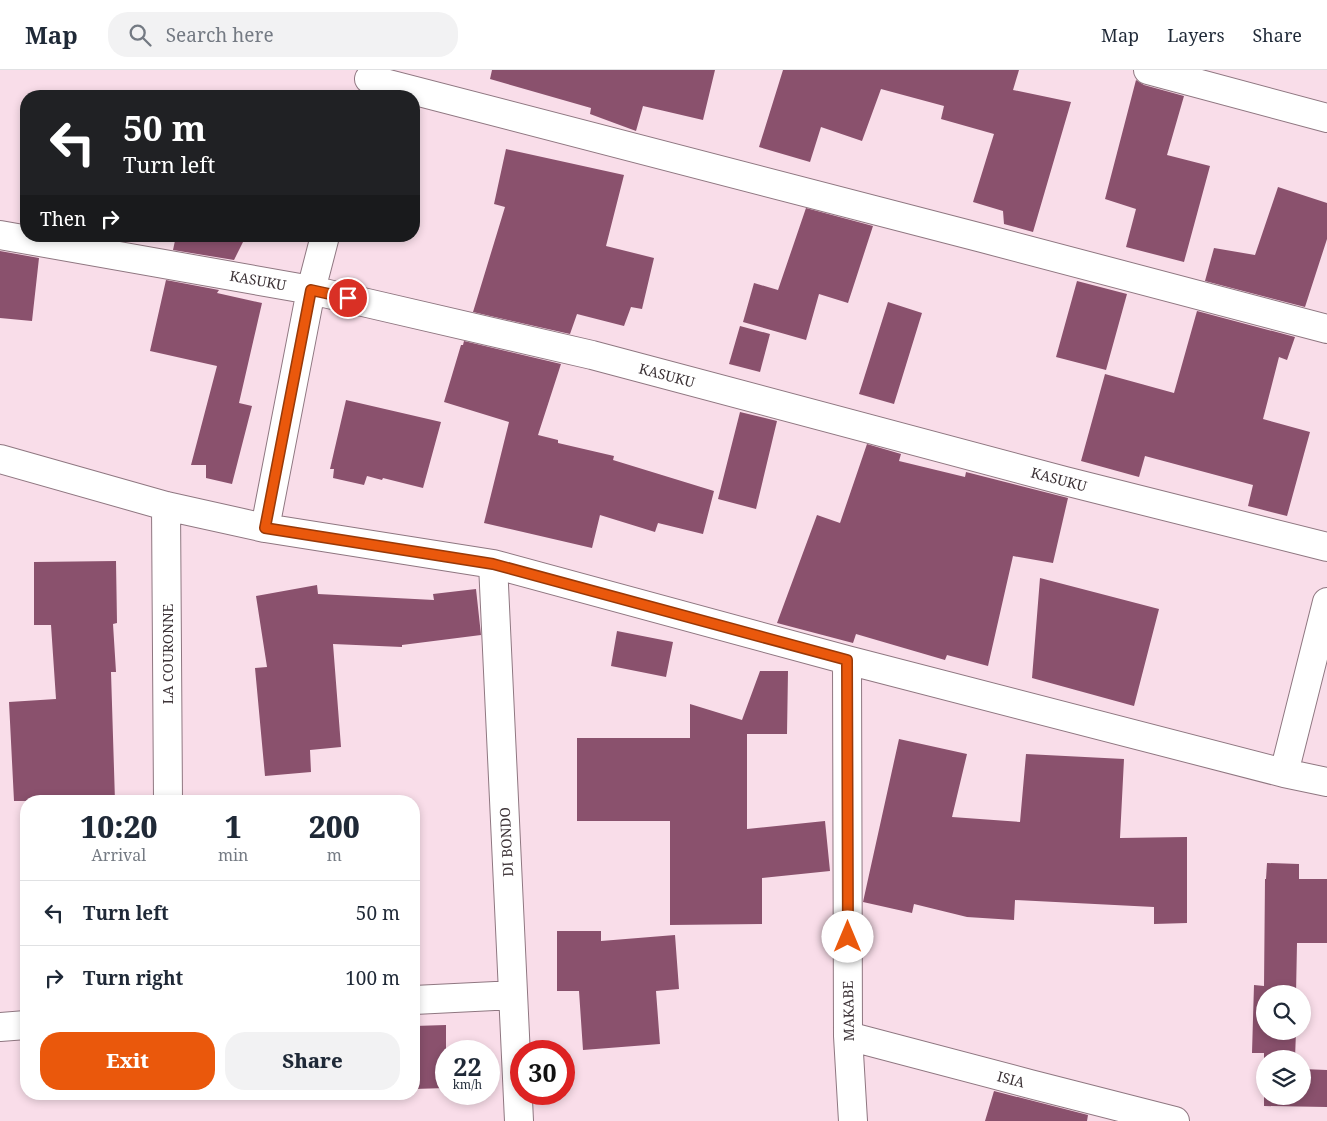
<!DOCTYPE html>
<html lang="en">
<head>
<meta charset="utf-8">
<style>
	:root { --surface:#fff; --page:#f2f2f3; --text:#1f2937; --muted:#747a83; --line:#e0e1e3; --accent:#ea580c }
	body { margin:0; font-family:"Noto Serif",serif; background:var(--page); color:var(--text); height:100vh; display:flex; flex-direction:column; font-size:19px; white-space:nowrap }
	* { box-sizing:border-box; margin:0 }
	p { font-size:16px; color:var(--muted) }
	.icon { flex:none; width:28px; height:28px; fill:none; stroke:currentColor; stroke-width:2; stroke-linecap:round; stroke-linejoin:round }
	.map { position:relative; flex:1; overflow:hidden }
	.details { position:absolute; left:20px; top:725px; width:400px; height:305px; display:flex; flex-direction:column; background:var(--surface); border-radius:20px; box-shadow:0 2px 8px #0003 }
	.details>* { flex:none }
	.top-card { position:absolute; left:20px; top:20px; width:400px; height:152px; border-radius:20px; box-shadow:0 2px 8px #0003; background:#202124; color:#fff; overflow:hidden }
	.tools { position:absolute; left:1256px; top:915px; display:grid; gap:10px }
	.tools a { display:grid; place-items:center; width:55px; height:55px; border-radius:50%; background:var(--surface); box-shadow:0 2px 8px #0003; font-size:25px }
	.speed { position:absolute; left:435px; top:970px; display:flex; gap:10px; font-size:25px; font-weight:700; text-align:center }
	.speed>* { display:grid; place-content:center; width:65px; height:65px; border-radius:50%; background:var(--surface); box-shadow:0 2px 8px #0003; line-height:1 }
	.speed small { font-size:12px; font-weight:400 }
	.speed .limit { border:8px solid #d22; background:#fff; color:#111 }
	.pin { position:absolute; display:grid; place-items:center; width:42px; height:42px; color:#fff; margin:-21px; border:2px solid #fff; border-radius:50%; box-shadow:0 1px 5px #0007 }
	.me { position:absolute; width:55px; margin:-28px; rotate:0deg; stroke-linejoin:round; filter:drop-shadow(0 0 4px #0008) }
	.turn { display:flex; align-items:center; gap:18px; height:105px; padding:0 20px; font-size:22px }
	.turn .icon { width:65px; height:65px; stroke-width:2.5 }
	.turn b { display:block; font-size:35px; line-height:42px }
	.then { display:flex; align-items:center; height:48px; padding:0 20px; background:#0003; gap:10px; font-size:19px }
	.eta { display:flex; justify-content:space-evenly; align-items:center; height:85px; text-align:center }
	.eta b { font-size:30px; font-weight:800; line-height:35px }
	.button { display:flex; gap:10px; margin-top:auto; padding:10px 20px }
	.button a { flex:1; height:58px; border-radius:20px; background:var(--accent); color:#fff; font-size:20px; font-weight:800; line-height:58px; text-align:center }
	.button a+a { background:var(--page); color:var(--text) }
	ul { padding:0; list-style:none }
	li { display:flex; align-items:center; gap:15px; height:65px; padding:0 20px; border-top:1px solid var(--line) }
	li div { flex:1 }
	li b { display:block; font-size:19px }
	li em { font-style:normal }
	header { display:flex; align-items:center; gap:30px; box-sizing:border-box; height:70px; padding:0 25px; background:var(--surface); border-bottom:1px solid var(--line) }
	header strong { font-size:24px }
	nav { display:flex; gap:28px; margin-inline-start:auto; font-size:18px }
	.search { width:350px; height:45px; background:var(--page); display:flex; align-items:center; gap:12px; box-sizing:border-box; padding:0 18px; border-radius:20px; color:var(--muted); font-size:19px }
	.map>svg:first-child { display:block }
	.building { fill:#8a516d }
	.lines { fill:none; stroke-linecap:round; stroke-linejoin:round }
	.minor-casing { stroke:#8f7781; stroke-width:30 }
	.minor { stroke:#fff; stroke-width:28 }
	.route-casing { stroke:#983908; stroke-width:12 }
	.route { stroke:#ea580c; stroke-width:9 }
	.labels { text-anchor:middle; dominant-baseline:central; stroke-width:5; stroke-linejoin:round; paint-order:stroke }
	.street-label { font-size:14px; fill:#3d3337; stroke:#fff }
</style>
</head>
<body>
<header>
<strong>Map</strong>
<div class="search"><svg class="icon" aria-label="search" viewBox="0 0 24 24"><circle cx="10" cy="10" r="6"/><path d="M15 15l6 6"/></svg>Search here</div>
<nav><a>Map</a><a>Layers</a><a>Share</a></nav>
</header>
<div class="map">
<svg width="1327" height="1051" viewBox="0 0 1327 1051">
	<rect width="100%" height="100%" fill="#f9dde9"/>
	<path class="building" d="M 492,0 L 715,0 L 703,50 L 643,36 L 636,61 L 590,44 L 591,38 L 490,9 Z
		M 783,0 L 1019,0 L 1013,20 L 1071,32 L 1033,162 L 1004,154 L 1003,141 L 973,132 L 994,64 L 941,49 L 944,36 L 881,19 L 862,71 L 821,57 L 810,92 L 759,77 Z
		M 1136,10 L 1144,15 L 1184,26 L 1167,85 L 1210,96 L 1184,192 L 1126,177 L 1136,139 L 1105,129 Z
		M 506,79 L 624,105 L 606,176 L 654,188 L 642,239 L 631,237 L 624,256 L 577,244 L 570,264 L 473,242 L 505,137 L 494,134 Z
		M 1278,117 L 1327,133 L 1327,169 L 1305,237 L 1205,211 L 1214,178 L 1255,185 Z
		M 806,138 L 873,156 L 848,233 L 819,224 L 806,270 L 743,252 L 754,213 L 778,220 Z
		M 176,166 L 246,166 L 234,190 L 173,180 Z
		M 0,181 L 39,188 L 32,251 L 0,248 Z
		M 166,210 L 219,220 L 217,223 L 262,233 L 239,333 L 252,336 L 232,414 L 206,408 L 206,395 L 191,395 L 217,296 L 150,281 Z
		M 1077,211 L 1127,224 L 1106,300 L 1056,287 Z
		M 888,232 L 922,243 L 894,334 L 859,324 Z
		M 1197,241 L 1295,267 L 1287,290 L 1279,287 L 1263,349 L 1310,362 L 1287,446 L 1248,436 L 1253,415 L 1145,386 L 1139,407 L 1081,391 L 1105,304 L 1174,323 Z
		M 740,256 L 770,264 L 760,302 L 729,294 Z
		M 464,271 L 561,294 L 538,365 L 558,370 L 558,373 L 614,386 L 613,390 L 714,421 L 703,464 L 658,453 L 655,462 L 600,445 L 592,478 L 484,453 L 509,352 L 444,332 L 461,275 L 463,275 Z
		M 346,330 L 441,352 L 423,418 L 383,408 L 382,410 L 367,406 L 364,415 L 333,408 L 334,399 L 330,399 Z
		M 740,342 L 777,351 L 756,439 L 718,429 Z
		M 867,374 L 901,384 L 899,391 L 965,407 L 966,402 L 1068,428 L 1053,493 L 1013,486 L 988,596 L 947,585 L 945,590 L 856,564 L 853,573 L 777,553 L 817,445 L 840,453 Z
		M 116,491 L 117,553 L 113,554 L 116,602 L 111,602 L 115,731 L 14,731 L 9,632 L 56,629 L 51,555 L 34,555 L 34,492 Z
		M 1040,508 L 1159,539 L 1134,636 L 1032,608 Z
		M 317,515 L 318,524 L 434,530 L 433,524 L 476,519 L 481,565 L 402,575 L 402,577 L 333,574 L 341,677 L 310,680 L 311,702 L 265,706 L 255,598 L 267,597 L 256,526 Z
		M 617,561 L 673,572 L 666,607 L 611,596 Z
		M 760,601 L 788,601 L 787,664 L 747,664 L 747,759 L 825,751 L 830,801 L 762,808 L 762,854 L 670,855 L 670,751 L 577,751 L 577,668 L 690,668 L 690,634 L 742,650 Z
		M 899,669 L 967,684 L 952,747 L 1020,752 L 1026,684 L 1124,689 L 1120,768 L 1187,767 L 1187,853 L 1154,854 L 1154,837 L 1015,830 L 1014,850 L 967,847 L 914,834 L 912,843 L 863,832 Z
		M 1267,793 L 1299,794 L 1299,809 L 1327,809 L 1327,873 L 1297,873 L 1296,924 L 1265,924 L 1265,961 L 1296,961 L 1295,989 L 1265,989 L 1265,1026 L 1302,1026 L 1302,999 L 1327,1000 L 1327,1037 L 1264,1036 L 1264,983 L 1252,983 L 1254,915 L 1264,916 L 1265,809 L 1266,809 Z
		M 557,861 L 601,861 L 601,871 L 675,865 L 679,919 L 656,921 L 660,974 L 583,980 L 579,921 L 557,921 Z
		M 446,955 L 446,1018 L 414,1019 L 414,956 Z
		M 994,1021 L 1088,1045 L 1087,1051 L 985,1051 Z"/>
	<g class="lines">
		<g class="minor-casing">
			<path id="minor" d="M 1148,0 L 1327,48
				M 369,9 L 982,168 L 1327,259
				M 0,165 L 311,220 L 592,285 L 1065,411 L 1327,477
				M 0,389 L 166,436 L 265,458 L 493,494 L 847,590 L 1284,703 L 1327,712
				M 166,436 L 168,731
				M 265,458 L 311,220 L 325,166
				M 493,494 L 519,1051
				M 847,590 L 848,966 L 853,1051
				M 1284,703 L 1327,532
				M 414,930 L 513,925
				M 0,957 L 26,955
				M 848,966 L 1030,1014 L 1175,1051"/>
		</g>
		<use href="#minor" class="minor"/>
	</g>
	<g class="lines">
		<g class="route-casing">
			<path id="route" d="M 348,228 L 311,220 L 265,458 L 493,494 L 847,590 L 848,867"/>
		</g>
		<use href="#route" class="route"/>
	</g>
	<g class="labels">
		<g class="street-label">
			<text transform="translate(258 210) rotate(10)">KASUKU</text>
			<text transform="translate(667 305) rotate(15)">KASUKU</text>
			<text transform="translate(1059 409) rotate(15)">KASUKU</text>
			<text transform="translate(167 584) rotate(-90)">LA COURONNE</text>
			<text transform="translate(506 772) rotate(-93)">DI BONDO</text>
			<text transform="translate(848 941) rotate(-91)">MAKABE</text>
			<text transform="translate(1011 1009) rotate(15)">ISIA</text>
		</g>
	</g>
</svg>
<div class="tools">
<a><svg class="icon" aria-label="search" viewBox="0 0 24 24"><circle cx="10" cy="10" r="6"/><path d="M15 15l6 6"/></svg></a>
<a><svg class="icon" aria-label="layers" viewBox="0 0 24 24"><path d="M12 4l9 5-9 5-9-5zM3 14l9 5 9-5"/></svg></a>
</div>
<div class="speed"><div>22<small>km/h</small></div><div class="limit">30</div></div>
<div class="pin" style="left:348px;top:228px;background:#d93025"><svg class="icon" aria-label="arrive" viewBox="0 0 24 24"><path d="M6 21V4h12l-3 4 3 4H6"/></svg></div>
<svg class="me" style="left:848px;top:867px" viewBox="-20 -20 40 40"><circle r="19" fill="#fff"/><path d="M0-13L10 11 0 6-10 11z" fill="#ea580c"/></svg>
<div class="top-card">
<div class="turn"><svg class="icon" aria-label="left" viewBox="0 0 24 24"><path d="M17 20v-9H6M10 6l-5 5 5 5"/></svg><div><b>50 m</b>Turn left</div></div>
<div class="then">Then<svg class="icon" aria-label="right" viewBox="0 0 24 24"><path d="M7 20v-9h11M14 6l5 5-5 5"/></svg></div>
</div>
<section class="details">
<div class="eta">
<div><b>10:20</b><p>Arrival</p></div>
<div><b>1</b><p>min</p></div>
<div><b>200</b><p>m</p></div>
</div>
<ul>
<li><svg class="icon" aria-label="left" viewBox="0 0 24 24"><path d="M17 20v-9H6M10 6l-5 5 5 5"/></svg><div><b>Turn left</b></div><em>50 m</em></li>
<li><svg class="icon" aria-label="right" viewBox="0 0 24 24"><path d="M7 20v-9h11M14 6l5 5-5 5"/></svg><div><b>Turn right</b></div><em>100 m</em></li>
</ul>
<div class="button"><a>Exit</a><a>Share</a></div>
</section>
</div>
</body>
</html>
